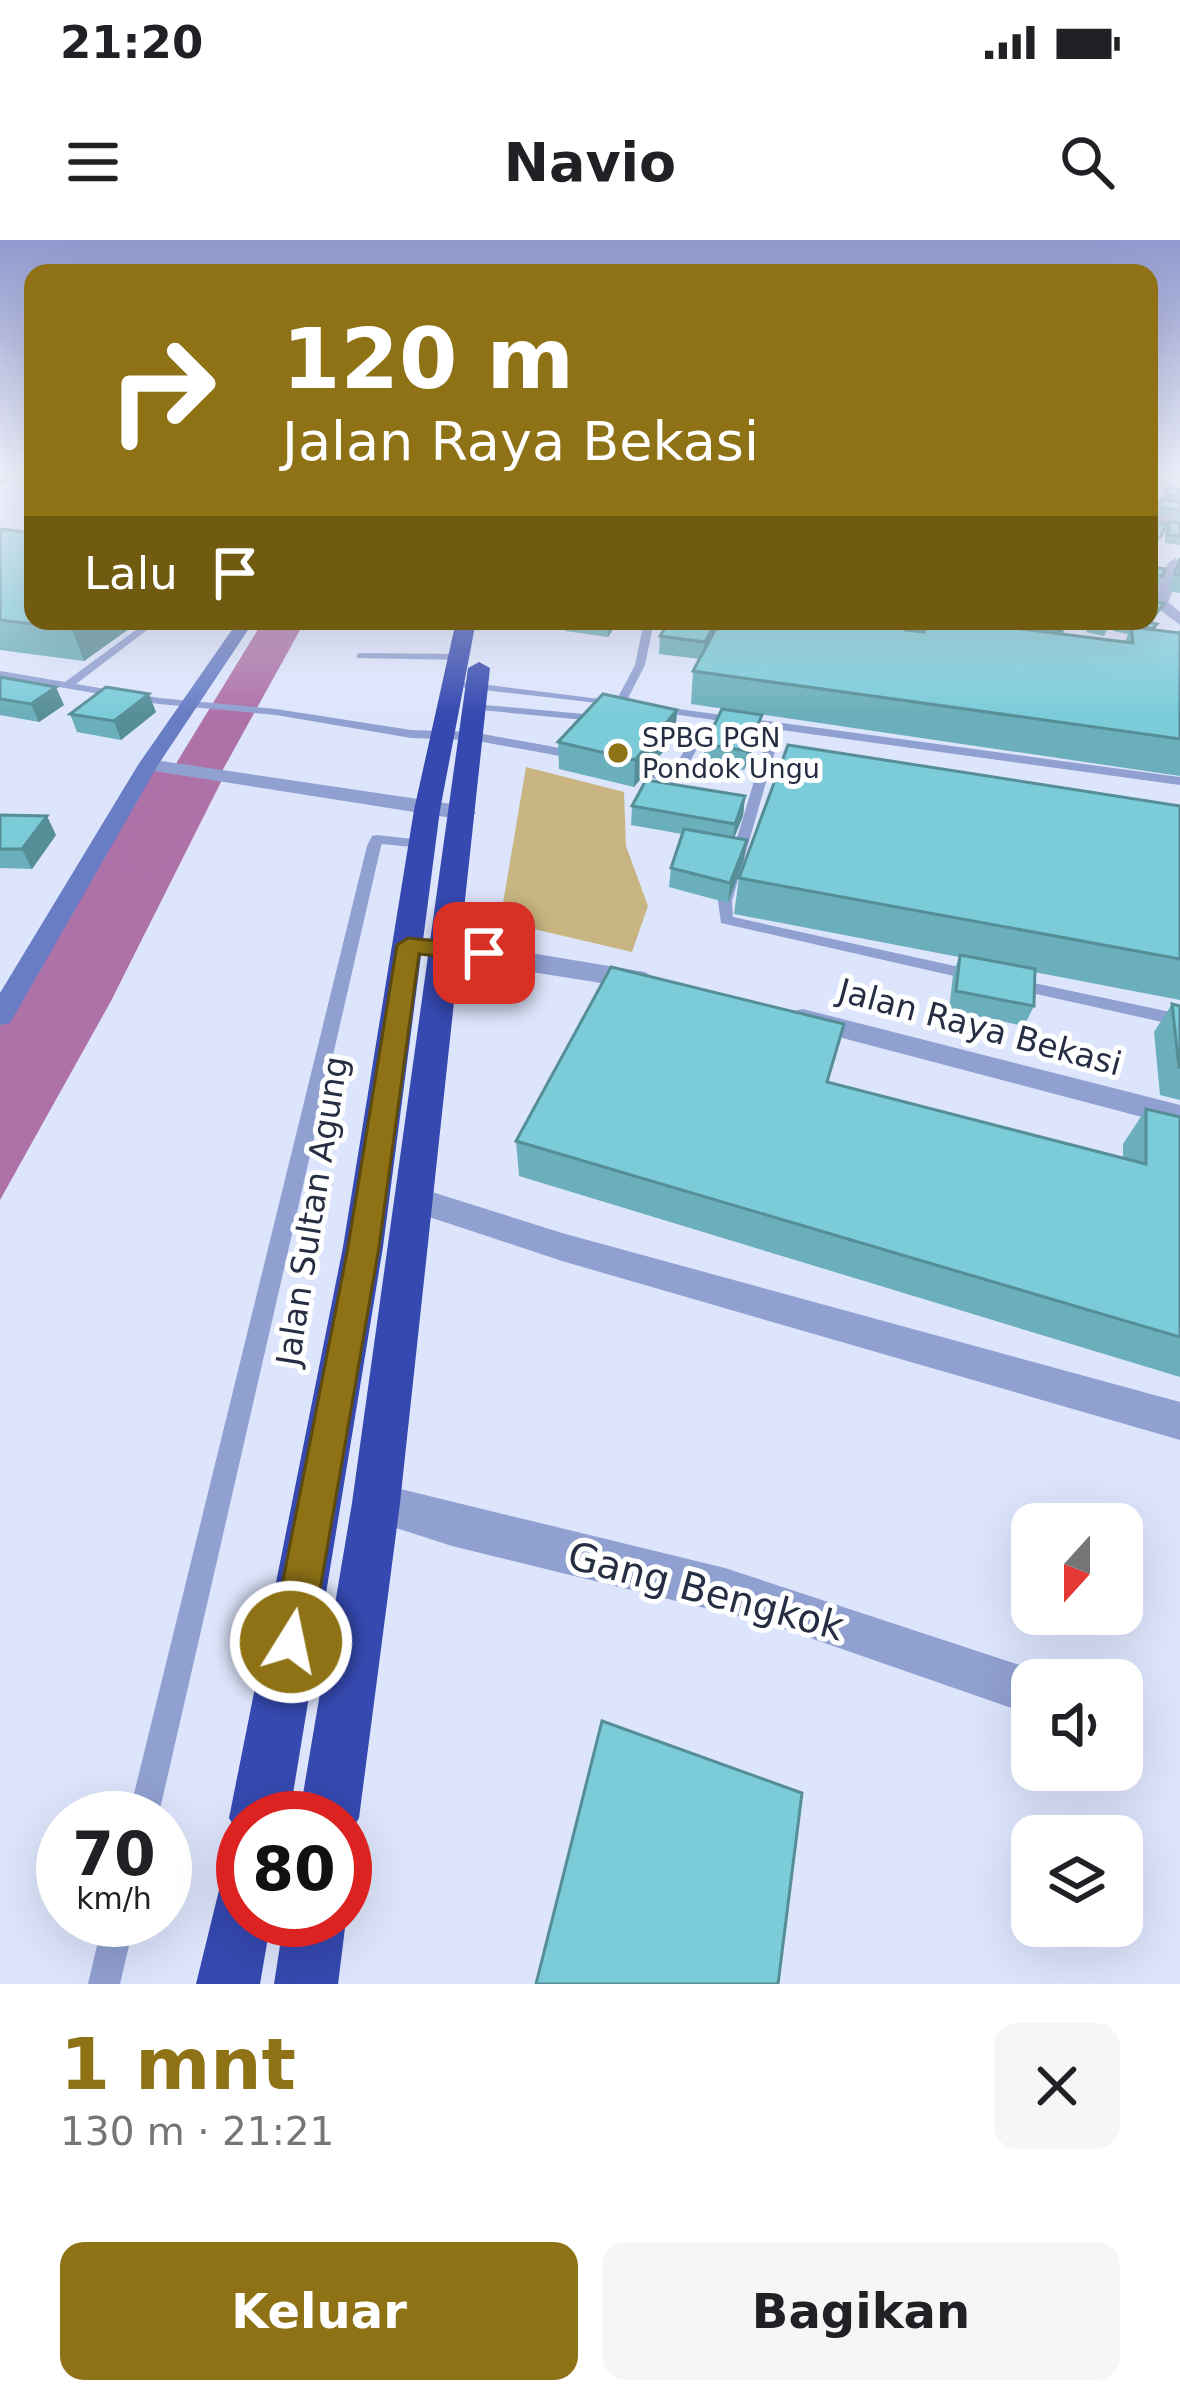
<!DOCTYPE html>
<html lang="id">
<head>
<meta charset="utf-8">
<style>
	:root { --surface:#fff; --page:#f6f6f6; --text:#202124; --muted:#757577; --accent:#8e7215 }
	body { margin:0; font-family:"DejaVu Sans",sans-serif; background:var(--page); color:var(--text); height:100vh; display:flex; flex-direction:column; font-size:45px; white-space:nowrap }
	* { box-sizing:border-box; margin:0 }
	p { font-size:39px; color:var(--muted) }
	.icon { flex:none; width:66px; height:66px; fill:none; stroke:currentColor; stroke-width:2; stroke-linecap:round; stroke-linejoin:round }
	.map { position:relative; height:1744px; overflow:hidden }
	.drawer { display:flex; flex-direction:column; background:var(--surface); flex:1 }
	.drawer>* { flex:none }
	.banner { position:absolute; left:24px; top:24px; width:1134px; height:366px; border-radius:24px; box-shadow:0 12px 48px #0002; background:#8e7215; color:#fff; overflow:hidden }
	.needle { width:78px; rotate:201deg }
	.controls { position:absolute; left:1011px; top:1263px; display:grid; gap:24px }
	.controls a { display:grid; place-items:center; width:132px; height:132px; border-radius:24px; background:var(--surface); box-shadow:0 12px 48px #0002; font-size:60px }
	.speed { position:absolute; left:36px; top:1551px; display:flex; gap:24px; font-size:60px; font-weight:700; text-align:center }
	.speed>* { display:grid; place-content:center; width:156px; height:156px; border-radius:50%; background:var(--surface); box-shadow:0 12px 48px #0002; line-height:1 }
	.speed small { font-size:30px; font-weight:400 }
	.speed .limit { border:18px solid #d22; background:#fff; color:#111 }
	.pin { position:absolute; display:grid; place-items:center; width:102px; height:102px; color:#fff; margin:-51px; border-radius:24px; box-shadow:0 6px 18px #0006 }
	.me { position:absolute; width:132px; margin:-66px; rotate:10deg; stroke-linejoin:round; filter:drop-shadow(0 0 9px #0008) }
	.turn { display:flex; align-items:center; gap:42px; height:252px; padding:0 60px; font-size:54px }
	.turn .icon { width:156px; height:156px; stroke-width:2.5 }
	.turn b { display:block; font-size:84px; line-height:102px }
	.then { display:flex; align-items:center; height:114px; padding:0 60px; background:#0003; gap:24px; font-size:45px }
	.round { display:grid; place-items:center; flex:none; width:126px; height:126px; border-radius:24px; background:var(--page) }
	.head { display:flex; align-items:center; justify-content:space-between; height:204px; padding:0 60px }
	h1 { font-size:72px; font-weight:700; line-height:90px; color:var(--accent) }
	.button { display:flex; gap:24px; margin-top:auto; padding:24px 60px }
	.button a { flex:1; height:138px; border-radius:24px; background:var(--accent); color:#fff; font-size:48px; font-weight:700; line-height:138px; text-align:center }
	.button a+a { background:var(--page); color:var(--text) }
	.status { display:flex; justify-content:space-between; align-items:center; height:84px; padding:0 60px; background:var(--surface); direction:ltr }
	.status svg { height:33px; fill:currentColor }
	header { display:flex; justify-content:space-between; align-items:center; height:156px; padding:0 60px; background:var(--surface); font-size:54px; font-weight:700 }
	.map>svg:first-child { display:block }
	.green { fill:#c8b582 }
	.water { fill:#ae72a9 }
	.lines { fill:none; stroke-linecap:round; stroke-linejoin:round }
	.river { fill:#ae72a9; fill-rule:evenodd }
	.lane { fill:#90a0d1; fill-rule:evenodd }
	.street { fill:#90a0d1; fill-rule:evenodd }
	.secondary { fill:#687dc4; fill-rule:evenodd }
	.highway { fill:#3549b0; fill-rule:evenodd }
	.wall { fill:#6aafbb }
	.shaded-wall { fill:#568e98 }
	.building { fill:#7bcbd9; stroke:#568e98; stroke-width:3 }
	.route { fill:#8e7215; stroke:#5c4a0e; stroke-width:3 }
	.poi-dot { fill:#8e7215; stroke:#fff; stroke-width:4.5 }
	.labels { text-anchor:middle; dominant-baseline:central; stroke-width:10; stroke-linejoin:round; paint-order:stroke }
	.far-poi-label { font-size:27px; fill:#272e43; stroke:#fff; text-anchor:start }
	.street-label { font-size:33px; fill:#272e43; stroke:#fff }
	.near-street-label { font-size:39px; fill:#272e43; stroke:#fff }
</style>
</head>
<body>
<div class="status"><b>21:20</b><svg viewBox="0 0 49 12"><path d="M0 12V9h3v3zM5 12V6h3v6zM10 12V3h3v9zM15 12V0h3v12zM26 1h20v11H26zM47 4h2v5h-2z"/></svg></div>
<header><svg class="icon" aria-label="menu" viewBox="0 0 24 24"><path d="M4 6h16M4 12h16M4 18h16"/></svg>Navio<svg class="icon" aria-label="search" viewBox="0 0 24 24"><circle cx="10" cy="10" r="6"/><path d="M15 15l6 6"/></svg></header>
<div class="map">
<svg width="1180" height="1744" viewBox="0 0 1180 1744">
	<rect width="100%" height="100%" fill="#dde5fc"/>
	<path class="green" d="M 526,527 L 624,552 L 626,606 L 648,666 L 632,712 L 500,681 Z"/>
	<path class="water" d="M 148,525 L 223,538 L 111,761 L 0,960 L 0,772 Z"/>
	<g class="lines">
		<path class="river" d="M 263,381 L 305,381 L 168,629 L 148,634 L 128,629 L 119,617 Z"/>
		<path class="lane" d="M 33,242 L 33,254 L 21,247 Z
			M 148,381 L 159,381 L 76,444 L 159,458 L 276,469 L 411,490 L 472,492 L 582,512 L 588,516 L 582,520 L 472,500 L 411,498 L 276,475 L 159,464 L 0,437 L 0,431 L 65,442 Z
			M 644,381 L 654,381 L 645,425 L 624,466 L 465,448 L 459,445 L 465,442 L 616,461 L 635,425 Z
			M 361,413 L 462,414 L 467,417 L 462,420 L 357,418 L 357,414 Z
			M 474,464 L 606,476 L 612,479 L 606,482 L 470,469 L 470,465 Z
			M 656,466 L 1180,537 L 1180,545 L 781,490 L 732,661 L 733,677 L 982,732 L 984,736 L 976,741 L 721,683 L 718,661 L 770,488 L 652,471 L 652,467 Z
			M 651,480 L 689,484 L 704,496 L 681,538 L 662,541 L 620,528 L 626,524 L 662,533 L 672,532 L 692,497 L 682,489 L 647,485 L 645,483 Z
			M 377,595 L 422,600 L 429,604 L 422,608 L 382,604 L 381,606 L 158,1578 L 128,1578 L 367,606 L 372,596 Z
			M 1015,739 L 1180,774 L 1180,786 L 1009,748 L 1007,744 Z
			M 103,1680 L 135,1680 L 120,1744 L 88,1744 Z"/>
		<path class="street" d="M 1149,273 L 1180,277 L 1180,285 L 1149,281 Z
			M 1176,318 L 1180,332 L 1168,362 L 1180,372 L 1180,385 L 1151,363 L 1168,323 Z
			M 148,519 L 465,566 L 476,573 L 465,580 L 141,529 L 138,525 Z
			M 408,697 L 446,699 L 645,732 L 658,741 L 645,750 L 399,711 L 395,705 L 399,699 Z
			M 803,769 L 1180,865 L 1180,887 L 793,785 L 789,778 L 793,771 Z
			M 413,946 L 562,993 L 1180,1162 L 1180,1200 L 562,1021 L 402,968 L 397,959 L 402,950 Z
			M 376,1243 L 725,1328 L 1032,1429 L 1050,1440 L 1032,1440 L 1032,1475 L 770,1384 L 452,1306 L 362,1277 L 356,1263 L 362,1249 Z"/>
		<path class="secondary" d="M 238,381 L 254,381 L 158,525 L 10,783 L 0,785 L 0,753 L 138,525 Z"/>
		<path class="highway" d="M 456,381 L 476,381 L 440,570 L 383,1007 L 289,1578 L 243,1578 L 243,1601 L 229,1578 L 343,1007 L 414,570 Z
			M 479,422 L 490,428 L 400,1263 L 359,1578 L 345,1601 L 345,1578 L 299,1578 L 352,1263 L 468,428 Z
			M 243,1633 L 243,1680 L 271,1680 L 260,1744 L 196,1744 L 221,1642 Z
			M 345,1677 L 346,1680 L 338,1744 L 274,1744 L 284,1680 Z"/>
	</g>
	<path class="wall" d="M 1166,248 L 1180,249 L 1180,278 L 1155,274 L 1161,259 L 1164,259 L 1163,255 Z
		M 1149,282 L 1166,284 L 1157,305 L 1149,304 Z
		M 1169,282 L 1180,283 L 1180,305 L 1165,303 L 1165,289 Z
		M 0,289 L 140,381 L 84,421 L 0,410 Z
		M 1149,318 L 1153,327 L 1165,329 L 1159,345 L 1149,343 Z
		M 1180,318 L 1180,353 L 1168,351 L 1174,332 Z
		M 1149,360 L 1164,364 L 1152,383 L 1157,384 L 1155,390 L 1177,392 L 1180,390 L 1180,536 L 691,464 L 693,431 L 700,419 L 659,414 L 660,396 L 716,381 L 997,381 L 995,386 L 1006,387 L 1008,381 L 1062,391 L 1060,394 L 1125,402 L 1128,394 L 1113,391 L 1118,381 L 1149,381 Z
		M 564,381 L 619,381 L 608,397 L 565,391 Z
		M 1090,381 L 1111,381 L 1104,396 L 1086,392 Z
		M 0,437 L 64,465 L 39,482 L 0,475 Z
		M 677,470 L 675,497 L 634,547 L 559,529 L 558,502 Z
		M 156,472 L 121,500 L 77,492 L 70,474 Z
		M 759,494 L 744,530 L 703,523 L 705,504 Z
		M 745,556 L 743,576 L 734,597 L 744,619 L 728,663 L 669,647 L 671,628 L 682,594 L 631,585 L 632,566 Z
		M 1180,566 L 1180,760 L 1034,732 L 1034,766 L 1024,786 L 949,770 L 953,735 L 959,717 L 734,674 L 739,638 Z
		M 0,575 L 56,595 L 32,629 L 0,628 Z
		M 1172,764 L 1180,766 L 1180,860 L 1160,855 L 1154,792 Z
		M 1146,869 L 1180,877 L 1180,1137 L 519,936 L 516,901 L 1123,918 L 1123,904 Z"/>
	<path class="shaded-wall" d="M 0,232 L 27,232 L 0,245 Z
		M 84,381 L 140,381 L 84,421 L 72,389 Z
		M 608,381 L 619,381 L 608,397 Z
		M 716,381 L 723,381 L 703,420 L 705,402 Z
		M 56,447 L 64,465 L 39,482 L 31,464 Z
		M 149,454 L 156,472 L 121,500 L 114,481 Z
		M 677,470 L 675,497 L 634,547 L 635,520 Z
		M 762,475 L 759,494 L 744,530 L 747,511 Z
		M 745,556 L 743,576 L 732,603 L 735,584 Z
		M 47,576 L 56,595 L 32,629 L 22,609 Z
		M 747,600 L 744,619 L 728,663 L 730,643 Z"/>
	<path class="building" d="M 1166,248 L 1180,249 L 1180,256 L 1167,255 Z
		M 1161,259 L 1180,262 L 1180,270 L 1158,267 Z
		M 1149,282 L 1166,284 L 1161,297 L 1149,296 Z
		M 1169,282 L 1180,283 L 1180,296 L 1168,295 Z
		M 0,289 L 33,293 L 33,381 L 84,381 L 72,389 L 0,380 Z
		M 1149,318 L 1154,319 L 1153,327 L 1165,329 L 1163,336 L 1149,334 Z
		M 1180,318 L 1180,335 L 1175,334 Z
		M 1149,360 L 1164,364 L 1154,376 L 1149,375 Z
		M 669,381 L 716,381 L 705,402 L 660,396 Z
		M 720,381 L 900,381 L 907,382 L 905,390 L 924,392 L 927,381 L 959,381 L 1133,403 L 1131,387 L 1180,393 L 1180,499 L 693,431 Z
		M 1008,381 L 1065,381 L 1062,391 Z
		M 1090,381 L 1110,381 L 1107,387 L 1089,383 Z
		M 1118,381 L 1145,381 L 1157,384 L 1152,389 Z
		M 0,437 L 56,447 L 31,464 L 0,459 Z
		M 106,447 L 149,454 L 114,481 L 70,474 Z
		M 603,454 L 677,470 L 635,520 L 558,502 Z
		M 722,469 L 762,475 L 747,511 L 705,504 Z
		M 788,505 L 1180,566 L 1180,719 L 739,638 Z
		M 646,540 L 745,556 L 735,584 L 632,566 Z
		M 0,575 L 47,576 L 22,609 L 0,609 Z
		M 684,589 L 747,600 L 730,643 L 671,628 Z
		M 960,715 L 1035,729 L 1034,766 L 956,751 Z
		M 611,727 L 844,784 L 827,842 L 1146,924 L 1146,869 L 1180,877 L 1180,1097 L 516,901 Z
		M 1172,764 L 1180,766 L 1180,827 L 1179,827 Z
		M 602,1481 L 802,1553 L 778,1744 L 536,1744 Z"/>
	<linearGradient id="sky" x2="0" y2="1"><stop stop-color="#919acf"/><stop offset="0.49" stop-color="#f0f3fe"/><stop offset="1" stop-color="#f0f3fe" stop-opacity="0"/></linearGradient>
	<rect width="1180" height="476" fill="url(#sky)"/>
	<path class="route" d="M 408,698 L 484,706 L 496,713 L 484,721 L 419,714 L 379,1007 L 311,1402 L 305,1417 L 291,1422 L 277,1417 L 271,1402 L 348,1007 L 397,705 Z"/>
	<circle class="poi-dot" cx="618" cy="513" r="12"/>
	<g class="labels">
		<g class="far-poi-label">
			<text x="642" y="497">SPBG PGN<tspan x="642" dy="31">Pondok Ungu</tspan></text>
		</g>
		<g class="street-label">
			<text transform="translate(980 787) rotate(15)">Jalan Raya Bekasi</text>
			<text transform="translate(312 971) rotate(-81)">Jalan Sultan Agung</text>
		</g>
		<g class="near-street-label">
			<text transform="translate(706 1351) rotate(15)">Gang Bengkok</text>
		</g>
	</g>
</svg>
<div class="controls">
<a><svg class="needle" viewBox="-14 -14 28 28"><path d="M0-13l5 13h-10z" fill="#e53935"/><path d="M0 13l5-13h-10z" fill="#757577"/></svg></a>
<a><svg class="icon" aria-label="sound" viewBox="0 0 24 24"><path d="M4 9h4l5-4v14l-5-4H4zM17 9q2 3 0 6"/></svg></a>
<a><svg class="icon" aria-label="layers" viewBox="0 0 24 24"><path d="M12 4l9 5-9 5-9-5zM3 14l9 5 9-5"/></svg></a>
</div>
<div class="speed"><div>70<small>km/h</small></div><div class="limit">80</div></div>
<div class="pin" style="left:484px;top:713px;background:#d93025"><svg class="icon" aria-label="arrive" viewBox="0 0 24 24"><path d="M6 21V4h12l-3 4 3 4H6"/></svg></div>
<svg class="me" style="left:291px;top:1402px" viewBox="-20 -20 40 40"><circle r="17" fill="#8e7215" stroke="#fff" stroke-width="3"/><path d="M0-11L8 9 0 5-8 9z" fill="#fff"/></svg>
<div class="banner">
<div class="turn"><svg class="icon" aria-label="right" viewBox="0 0 24 24"><path d="M7 20v-9h11M14 6l5 5-5 5"/></svg><div><b>120 m</b>Jalan Raya Bekasi</div></div>
<div class="then">Lalu<svg class="icon" aria-label="arrive" viewBox="0 0 24 24"><path d="M6 21V4h12l-3 4 3 4H6"/></svg></div>
</div>
</div>
<section class="drawer">
<div class="head"><div><h1>1 mnt</h1><p>130 m · 21:21</p></div><a class="round"><svg class="icon" aria-label="close" viewBox="0 0 24 24"><path d="M6 6l12 12M18 6L6 18"/></svg></a></div>
<div class="button"><a>Keluar</a><a>Bagikan</a></div>
</section>
</body>
</html>
